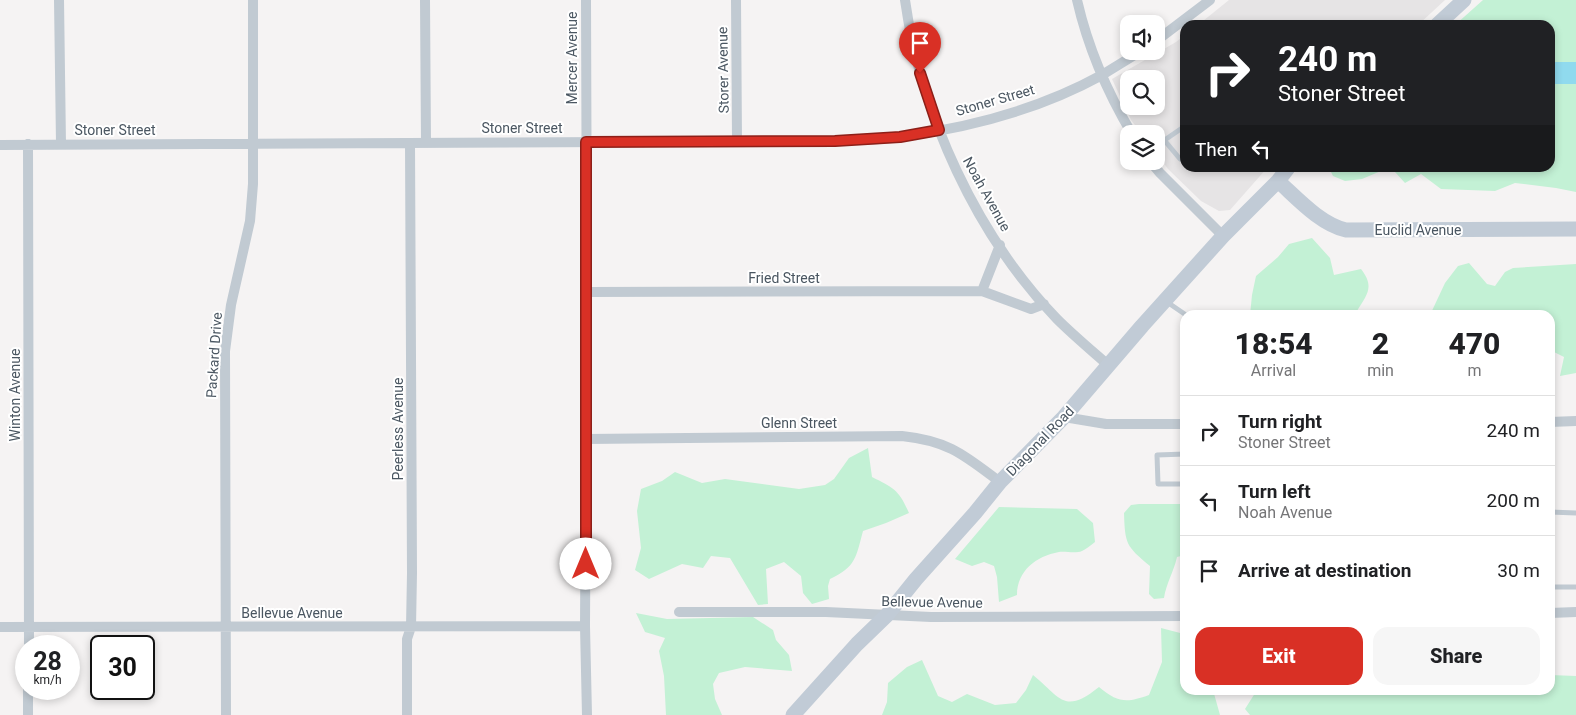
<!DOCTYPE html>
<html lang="en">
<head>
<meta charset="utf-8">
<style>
	:root { --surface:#fff; --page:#f6f6f6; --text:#202124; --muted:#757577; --line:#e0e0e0; --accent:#d93025 }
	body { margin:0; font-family:Roboto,sans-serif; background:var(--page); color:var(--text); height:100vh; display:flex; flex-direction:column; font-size:19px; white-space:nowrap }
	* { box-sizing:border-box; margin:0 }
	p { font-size:16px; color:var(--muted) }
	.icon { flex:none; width:28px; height:28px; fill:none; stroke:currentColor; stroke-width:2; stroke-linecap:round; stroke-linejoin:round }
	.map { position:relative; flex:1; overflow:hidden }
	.panel { position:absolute; left:1180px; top:310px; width:375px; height:385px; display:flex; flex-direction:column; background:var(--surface); border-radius:15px; box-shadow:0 2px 8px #0003 }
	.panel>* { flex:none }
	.banner { position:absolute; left:1180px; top:20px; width:375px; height:152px; border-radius:15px; box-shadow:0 2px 8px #0003; background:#202124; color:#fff; overflow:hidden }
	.buttons { position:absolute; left:1120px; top:15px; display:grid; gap:10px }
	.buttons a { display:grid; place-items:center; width:45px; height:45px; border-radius:10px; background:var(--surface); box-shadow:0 2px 8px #0003; font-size:25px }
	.speed { position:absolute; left:15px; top:635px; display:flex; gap:10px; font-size:25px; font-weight:700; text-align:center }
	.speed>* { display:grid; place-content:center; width:65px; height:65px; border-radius:50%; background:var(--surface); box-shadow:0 2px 8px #0003; line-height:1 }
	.speed small { font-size:12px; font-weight:400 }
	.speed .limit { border:2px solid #111; border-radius:8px; background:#fff; color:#111 }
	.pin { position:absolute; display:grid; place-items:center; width:42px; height:42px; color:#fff; margin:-51px -21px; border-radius:50% 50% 50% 0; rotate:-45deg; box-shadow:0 0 5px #0007 }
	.pin .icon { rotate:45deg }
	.me { position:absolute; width:55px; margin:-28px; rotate:0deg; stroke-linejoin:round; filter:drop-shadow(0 0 4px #0008) }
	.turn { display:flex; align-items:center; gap:18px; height:105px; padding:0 15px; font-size:22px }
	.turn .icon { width:65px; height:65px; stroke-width:2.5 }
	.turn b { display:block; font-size:35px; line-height:42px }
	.then { display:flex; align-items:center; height:48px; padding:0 15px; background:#0003; gap:10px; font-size:19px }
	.eta { display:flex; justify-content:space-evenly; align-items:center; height:85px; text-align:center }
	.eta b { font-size:30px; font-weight:800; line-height:35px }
	.primary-button { display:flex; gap:10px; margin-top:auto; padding:10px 15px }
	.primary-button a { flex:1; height:58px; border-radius:15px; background:var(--accent); color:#fff; font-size:20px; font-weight:800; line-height:58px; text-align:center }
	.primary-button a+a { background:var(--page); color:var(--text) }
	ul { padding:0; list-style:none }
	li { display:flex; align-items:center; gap:15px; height:70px; padding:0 15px; border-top:1px solid var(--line) }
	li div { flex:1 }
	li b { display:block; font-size:19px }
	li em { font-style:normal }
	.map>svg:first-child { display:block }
	.education { fill:#e6e4e5; fill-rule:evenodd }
	.green { fill:#c3f1d5 }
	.water { fill:#90daee }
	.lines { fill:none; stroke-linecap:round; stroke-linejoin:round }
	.lane { stroke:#c1cad2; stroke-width:5 }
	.street { stroke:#c1cad2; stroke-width:10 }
	.secondary { stroke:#c1cbd6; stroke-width:15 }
	.route-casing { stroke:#8d1f18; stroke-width:12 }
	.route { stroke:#d93025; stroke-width:9 }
	.labels { text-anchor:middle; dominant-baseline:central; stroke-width:4; stroke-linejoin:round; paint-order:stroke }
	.street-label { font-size:14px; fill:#4a5661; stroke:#fff }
</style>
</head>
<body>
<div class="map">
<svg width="1576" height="715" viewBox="0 0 1576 715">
	<rect width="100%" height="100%" fill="#f5f3f3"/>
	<path class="education" d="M 1229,0 L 1445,0 L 1418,25 L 1198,25 Z
		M 1185,35 L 1185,168 L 1267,168 L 1230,210 L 1219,211 L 1201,201 L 1168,169 L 1156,153 L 1156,134 L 1142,134 L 1131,120 L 1112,79 L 1176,42 ZM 1129,79 L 1156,79 L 1156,106 L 1129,106 Z"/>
	<path class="green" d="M 1483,0 L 1576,0 L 1576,192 L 1556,188 L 1515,183 L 1495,191 L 1441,189 L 1421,174 L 1405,183 L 1395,172 L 1388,168 L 1362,179 L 1345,181 L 1333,176 L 1329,168 L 1550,168 L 1550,25 L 1455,25 Z
		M 1312,238 L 1330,258 L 1334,275 L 1361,269 C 1375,287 1367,294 1357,311 L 1364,315 L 1250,315 L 1252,295 L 1256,276 L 1278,257 L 1289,244 Z
		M 1469,263 L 1487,284 L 1495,286 L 1505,272 L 1513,268 L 1576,264 L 1576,373 L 1560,376 L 1564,357 L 1554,352 L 1550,358 L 1550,315 L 1430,315 L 1445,283 L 1458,266 Z
		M 868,448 L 872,477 C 894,488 899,490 909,513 L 886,523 L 863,531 C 856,557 856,567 830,579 L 828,586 L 829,599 L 812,604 L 803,593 L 801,576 L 784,562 L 766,569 L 768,604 L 758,605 L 730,558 L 711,556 L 703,568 L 682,564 L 649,579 L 635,570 L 641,548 L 637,511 L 641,489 L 662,481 L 675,472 L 702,483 L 725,479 L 799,489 L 825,485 L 834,479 L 849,458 Z
		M 1139,504 L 1185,504 L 1185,555 L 1177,557 C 1174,571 1166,584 1164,598 L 1154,599 L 1149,594 L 1150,566 C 1126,546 1125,544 1124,513 L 1131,505 Z
		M 999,507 L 1077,509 L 1093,523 L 1095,542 C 1091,545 1086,549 1082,551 C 1075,554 1066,551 1059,552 C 1036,556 1017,571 1017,595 L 999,602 L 997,577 L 994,566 L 984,562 L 972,566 L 955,559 Z
		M 636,613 L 667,619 L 753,617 L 773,630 L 776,640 L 789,655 L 792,671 L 745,667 L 719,673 L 713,684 L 715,699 L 722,715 L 666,715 L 664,676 L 659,651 L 665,638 L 645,632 Z
		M 1161,628 L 1184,634 L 1185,690 L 1213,690 L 1220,715 L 882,715 L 887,702 L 888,683 L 907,667 L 922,660 L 938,696 L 952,702 L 967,694 L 995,705 L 1016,703 L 1026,690 L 1033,675 C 1061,698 1064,715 1099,687 C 1118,703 1127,703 1149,695 L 1162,662 Z
		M 1550,675 L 1576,676 L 1576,715 L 1250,715 L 1245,709 L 1257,690 L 1550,690 Z"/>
	<path class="water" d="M 1551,62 L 1576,62 L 1576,84 L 1551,84 Z"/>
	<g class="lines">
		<path class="lane" d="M 1165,141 L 1180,159 L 1185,160
			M 1156,146 L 1185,126
			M 1167,302 L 1186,315
			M 1185,454 L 1157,455 L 1158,484 L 1185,484
			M 1550,512 L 1576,513
			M 1550,587 L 1576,587
			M 1551,587 L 1552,613"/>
		<path class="street" d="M 59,0 L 61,144
			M 425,0 L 426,142
			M 586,0 L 587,292 L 585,626 L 587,715
			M 736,0 L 737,140
			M 905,0 C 921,114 976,235 1057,319 C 1073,335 1091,350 1108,365
			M 1077,0 C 1088,48 1107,92 1132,134
			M 1156,41 L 1210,0
			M 28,144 L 29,646
			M 0,145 L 835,141 C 856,140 878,140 899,137 C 969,128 1040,109 1102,75 C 1115,67 1128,59 1141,51
			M 1150,161 L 1160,173 L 1223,236
			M 982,291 L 1000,245
			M 587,292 L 982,291 L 1031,309 L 1044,304
			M 1064,417 L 1106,424 L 1185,424
			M 1550,422 L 1576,421
			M 586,439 L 902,436 C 949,441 964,455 1000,482
			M 679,612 L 826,612 L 931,617 L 1185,616
			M 1550,613 L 1576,612
			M 0,627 L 585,626
			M 28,689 L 28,715
			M 226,715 L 225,351 L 231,305 L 250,221 L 253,184 L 253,0
			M 407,715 L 407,639 L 411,627 L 412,573 L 410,143"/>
		<path class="secondary" d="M 1437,25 L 1464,0
			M 1278,181 C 1297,198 1320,224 1346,230 L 1576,229
			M 793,715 L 857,644 L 887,615 L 916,579 L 975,513 L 1000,482 L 1064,417 L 1142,326 L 1223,236 L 1278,181 L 1288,168"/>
	</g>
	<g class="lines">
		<g class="route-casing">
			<path id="route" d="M 586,564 L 586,142 L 835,141 L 900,137 L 939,130 L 920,73"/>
		</g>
		<use href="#route" class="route"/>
	</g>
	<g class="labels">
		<g class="street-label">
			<text transform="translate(572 58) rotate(-90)">Mercer Avenue</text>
			<text transform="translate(723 70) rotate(-91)">Storer Avenue</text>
			<text transform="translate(995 100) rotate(-16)">Stoner Street</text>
			<text x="522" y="128">Stoner Street</text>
			<text x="115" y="130">Stoner Street</text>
			<text transform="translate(987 194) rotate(61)">Noah Avenue</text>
			<text x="1418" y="230">Euclid Avenue</text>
			<text x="784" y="278">Fried Street</text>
			<text transform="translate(214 355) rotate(-86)">Packard Drive</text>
			<text transform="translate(15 395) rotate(-90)">Winton Avenue</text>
			<text x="799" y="423">Glenn Street</text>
			<text transform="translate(398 429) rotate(-90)">Peerless Avenue</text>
			<text transform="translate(1040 441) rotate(-46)">Diagonal Road</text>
			<text transform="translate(932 602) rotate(1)">Bellevue Avenue</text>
			<text x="292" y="613">Bellevue Avenue</text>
		</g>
	</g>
</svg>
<div class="buttons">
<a><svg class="icon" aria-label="sound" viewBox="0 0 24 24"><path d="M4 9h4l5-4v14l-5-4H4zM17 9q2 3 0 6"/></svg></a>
<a><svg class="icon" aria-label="search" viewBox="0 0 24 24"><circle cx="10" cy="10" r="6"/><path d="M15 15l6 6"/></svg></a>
<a><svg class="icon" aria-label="layers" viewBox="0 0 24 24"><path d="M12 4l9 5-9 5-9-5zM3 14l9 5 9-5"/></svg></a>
</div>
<div class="speed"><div>28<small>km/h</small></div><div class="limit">30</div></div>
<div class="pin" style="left:920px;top:73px;background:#d93025"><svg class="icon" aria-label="arrive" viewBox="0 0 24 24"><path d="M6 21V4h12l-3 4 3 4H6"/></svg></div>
<svg class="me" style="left:586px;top:564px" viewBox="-20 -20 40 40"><circle r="19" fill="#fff"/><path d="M0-13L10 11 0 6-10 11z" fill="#d93025"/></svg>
<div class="banner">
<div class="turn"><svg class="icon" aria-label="right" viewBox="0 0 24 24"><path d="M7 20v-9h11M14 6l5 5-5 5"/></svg><div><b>240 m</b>Stoner Street</div></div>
<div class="then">Then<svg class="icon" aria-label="left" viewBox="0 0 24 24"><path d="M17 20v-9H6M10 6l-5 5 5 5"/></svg></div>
</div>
<section class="panel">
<div class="eta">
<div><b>18:54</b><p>Arrival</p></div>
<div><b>2</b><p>min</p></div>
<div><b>470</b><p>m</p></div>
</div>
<ul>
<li><svg class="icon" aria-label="right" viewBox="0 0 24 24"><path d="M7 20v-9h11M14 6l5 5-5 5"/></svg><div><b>Turn right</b><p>Stoner Street</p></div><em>240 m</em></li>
<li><svg class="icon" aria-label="left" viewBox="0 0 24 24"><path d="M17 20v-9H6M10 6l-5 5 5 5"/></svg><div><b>Turn left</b><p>Noah Avenue</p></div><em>200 m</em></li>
<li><svg class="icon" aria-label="arrive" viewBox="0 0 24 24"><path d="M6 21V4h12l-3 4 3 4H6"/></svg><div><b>Arrive at destination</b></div><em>30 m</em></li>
</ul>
<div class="primary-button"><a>Exit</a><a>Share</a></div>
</section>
</div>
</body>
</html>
